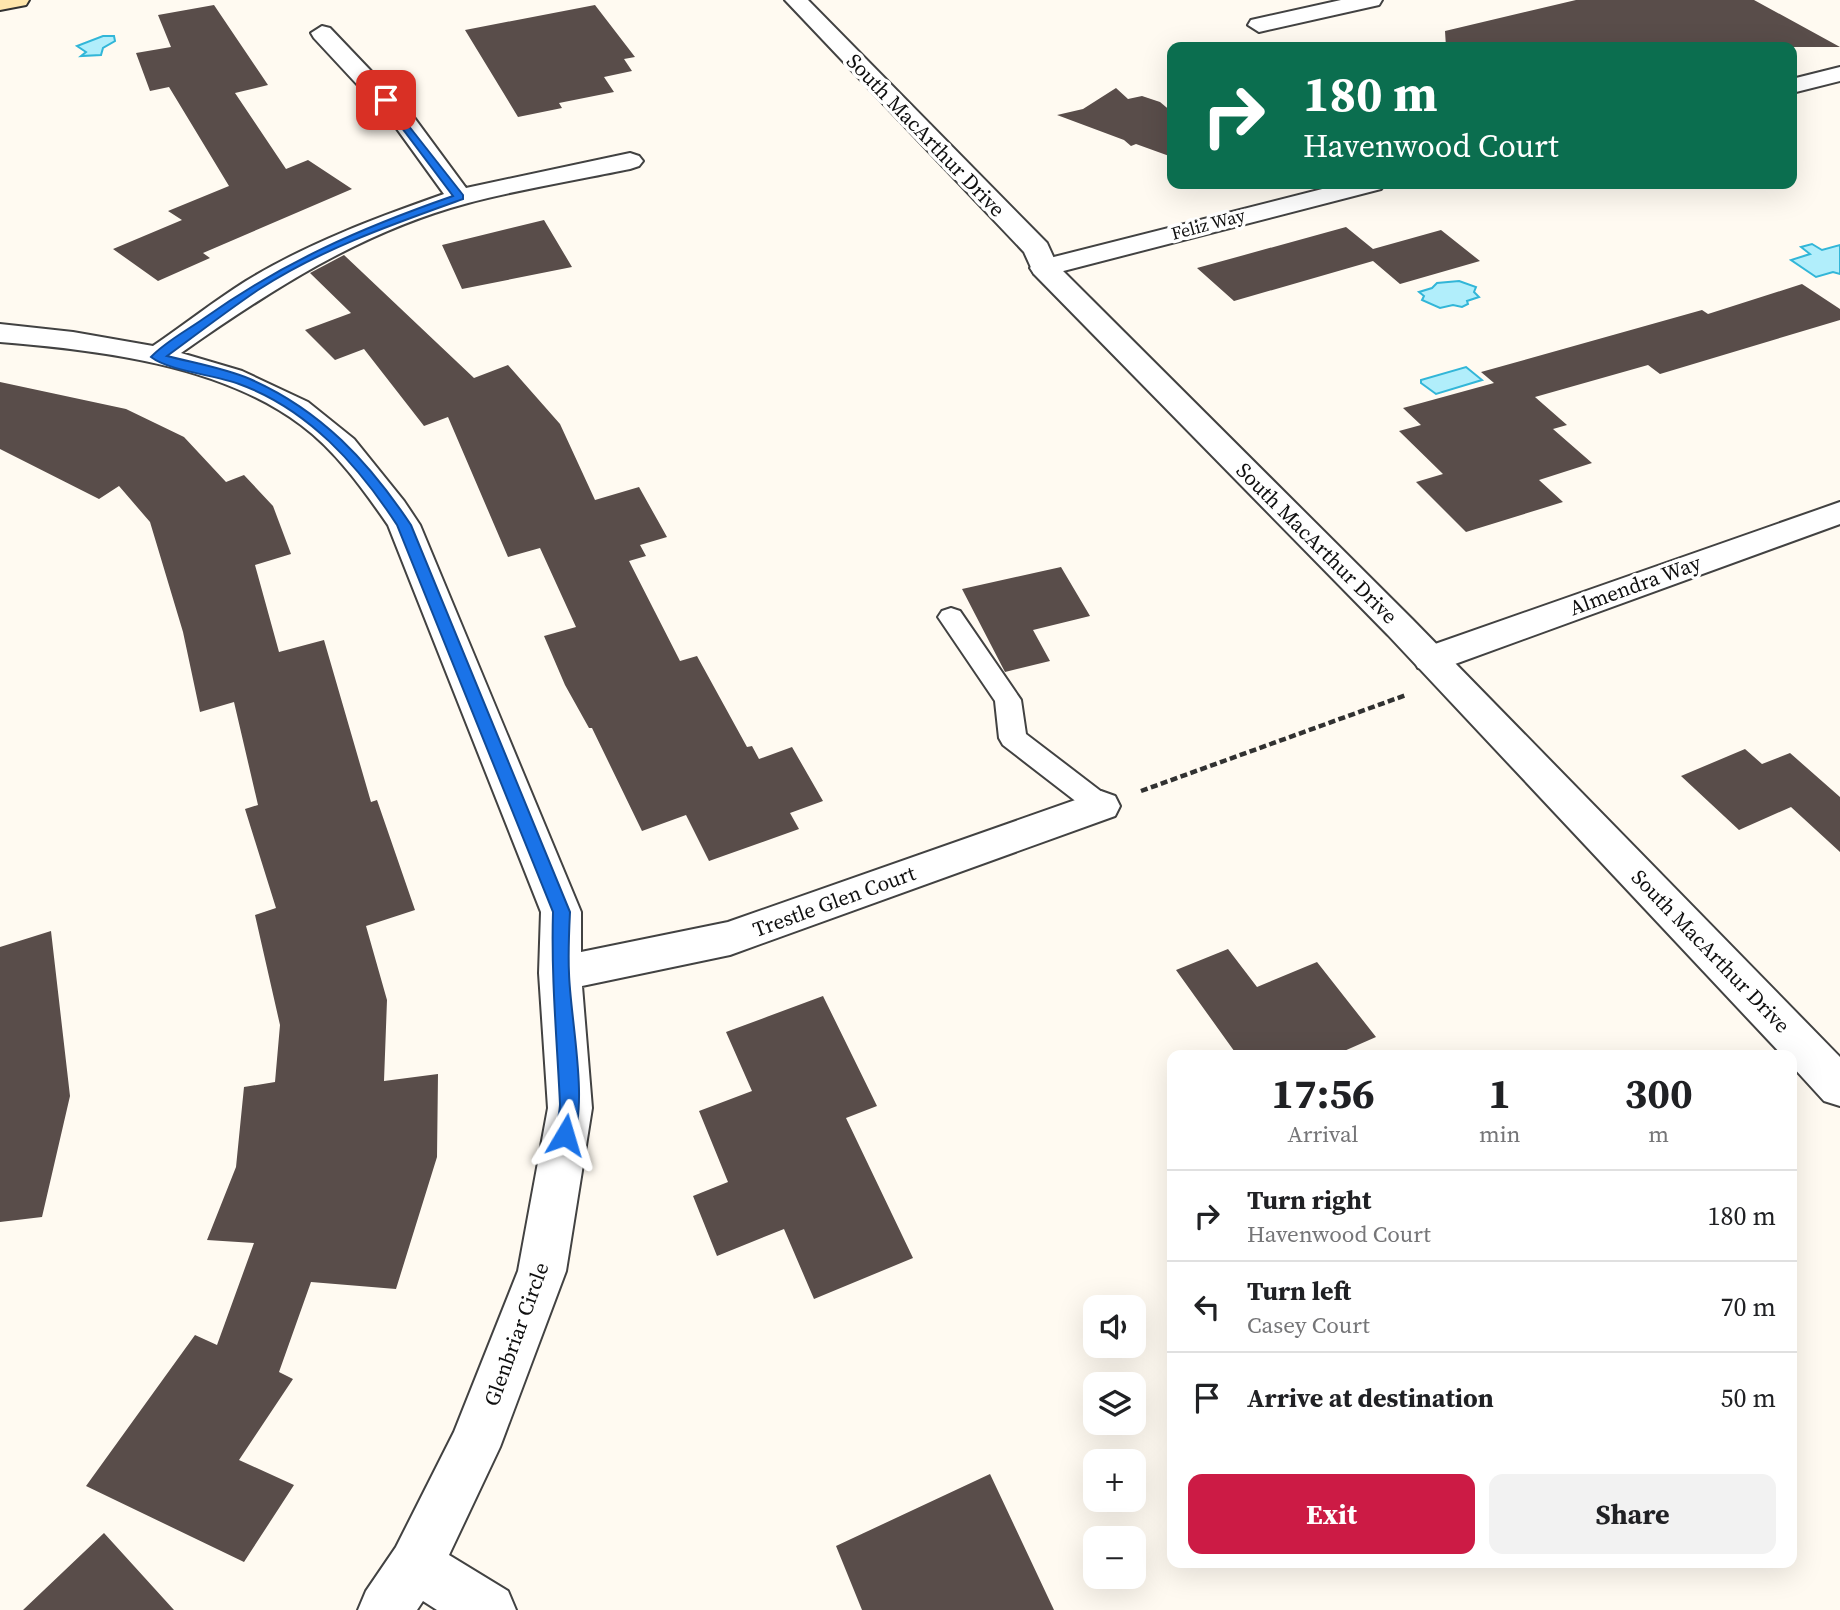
<!DOCTYPE html>
<html lang="en">
<head>
<meta charset="utf-8">
<style>
	:root { --surface:#fff; --page:#f2f2f2; --text:#202124; --muted:#757577; --line:#e0e0e0; --accent:#cc1b45 }
	body { margin:0; font-family:"Source Serif 4",serif; background:var(--page); color:var(--text); height:100vh; display:flex; flex-direction:column; font-size:26px; white-space:nowrap }
	* { box-sizing:border-box; margin:0 }
	p { font-size:23px; color:var(--muted) }
	.icon { flex:none; width:38px; height:38px; fill:none; stroke:currentColor; stroke-width:2; stroke-linecap:round; stroke-linejoin:round }
	.map { position:relative; flex:1; overflow:hidden }
	.details { position:absolute; left:1167px; top:1050px; width:630px; height:518px; display:flex; flex-direction:column; background:var(--surface); border-radius:14px; box-shadow:0 7px 28px #0002 }
	.details>* { flex:none }
	.guide { position:absolute; left:1167px; top:42px; width:630px; height:147px; border-radius:14px; box-shadow:0 7px 28px #0002; background:#0b6e4f; color:#fff; overflow:hidden }
	.tools { position:absolute; left:1083px; top:1295px; display:grid; gap:14px }
	.tools a { display:grid; place-items:center; width:63px; height:63px; border-radius:14px; background:var(--surface); box-shadow:0 7px 28px #0002; font-size:35px }
	.pin { position:absolute; display:grid; place-items:center; width:60px; height:60px; color:#fff; margin:-30px; border-radius:14px; box-shadow:0 4px 10px #0006 }
	.me { position:absolute; width:77px; margin:-38px; rotate:7deg; stroke-linejoin:round; filter:drop-shadow(0 0 5px #0008) }
	.turn { display:flex; align-items:center; gap:24px; height:147px; padding:0 21px; font-size:32px }
	.turn .icon { width:91px; height:91px; stroke-width:2.5 }
	.turn b { display:block; font-size:49px; line-height:60px }
	.eta { display:flex; justify-content:space-evenly; align-items:center; height:119px; text-align:center }
	.eta b { font-size:42px; font-weight:700; line-height:49px }
	.cta { display:flex; gap:14px; margin-top:auto; padding:14px 21px }
	.cta a { flex:1; height:80px; border-radius:14px; background:var(--accent); color:#fff; font-size:28px; font-weight:700; line-height:80px; text-align:center }
	.cta a+a { background:var(--page); color:var(--text) }
	ul { padding:0; list-style:none }
	li { display:flex; align-items:center; gap:21px; height:91px; padding:0 21px; border-top:2px solid var(--line) }
	li div { flex:1 }
	li b { display:block; font-size:26px }
	li em { font-style:normal }
	.map>svg:first-child { display:block }
	.water { fill:#b1eefb; stroke:#32b6d8; stroke-width:2 }
	.building { fill:#594d4a }
	.lines { fill:none; stroke-linecap:round; stroke-linejoin:round }
	.service-casing { stroke:#424242; stroke-width:4 }
	.minor-casing { stroke:#424242; stroke-width:4 }
	.tertiary-casing { stroke:#424242; stroke-width:4 }
	.secondary-casing { stroke:#313131; stroke-width:4 }
	.path { stroke:#313131; stroke-width:4.5; stroke-dasharray:7 3.5; stroke-linecap:butt }
	.service { fill:#fff; fill-rule:evenodd }
	.minor { fill:#fff; fill-rule:evenodd }
	.tertiary { fill:#fff; fill-rule:evenodd }
	.secondary { fill:#ffe6ac; fill-rule:evenodd }
	.route { fill:#1a73e8; stroke:#114b97; stroke-width:2 }
	.labels { text-anchor:middle; dominant-baseline:central; stroke-width:7; stroke-linejoin:round; paint-order:stroke }
	.far-street-label { font-size:18px; fill:#0f0f0f; stroke:#fff }
	.street-label { font-size:21px; fill:#0f0f0f; stroke:#fff }
</style>
</head>
<body>
<div class="map">
<svg width="1840" height="1610" viewBox="0 0 1840 1610">
	<rect width="100%" height="100%" fill="#fffaf1"/>
	<path class="water" d="M 103,36 L 114,36 L 115,41 L 103,48 L 101,55 L 81,56 L 86,52 L 77,46 Z
		M 1812,244 L 1822,250 L 1840,245 L 1840,274 L 1833,272 L 1816,277 L 1791,260 L 1810,254 L 1801,247 Z
		M 1459,281 L 1476,287 L 1474,292 L 1479,297 L 1467,301 L 1468,304 L 1462,307 L 1453,305 L 1440,308 L 1422,300 L 1424,296 L 1419,292 L 1432,288 L 1437,283 Z
		M 1466,367 L 1482,380 L 1436,394 L 1421,383 L 1421,380 Z"/>
	<path class="building" d="M 1576,0 L 1754,0 L 1840,47 L 1446,47 L 1445,31 Z
		M 214,5 L 268,85 L 235,93 L 286,169 L 308,160 L 352,189 L 203,253 L 210,258 L 158,281 L 113,249 L 182,220 L 168,211 L 229,186 L 169,87 L 150,91 L 136,53 L 171,47 L 158,15 Z
		M 595,5 L 635,57 L 624,59 L 632,71 L 604,77 L 614,92 L 559,103 L 562,108 L 518,117 L 465,30 Z
		M 1116,88 L 1128,99 L 1142,96 L 1160,102 L 1172,112 L 1172,157 L 1136,144 L 1131,146 L 1124,140 L 1057,115 L 1083,109 Z
		M 544,220 L 572,267 L 462,289 L 442,245 Z
		M 1346,227 L 1373,249 L 1441,230 L 1480,261 L 1400,284 L 1373,261 L 1234,301 L 1197,268 Z
		M 344,255 L 474,378 L 508,365 L 560,424 L 595,500 L 639,487 L 667,537 L 640,545 L 646,556 L 629,561 L 680,661 L 697,656 L 747,747 L 752,746 L 759,759 L 792,747 L 823,801 L 790,813 L 799,829 L 709,861 L 686,815 L 642,831 L 592,728 L 589,728 L 565,685 L 544,636 L 576,627 L 540,548 L 508,557 L 448,417 L 424,426 L 364,349 L 335,360 L 305,330 L 351,313 L 310,273 Z
		M 1802,284 L 1840,309 L 1840,320 L 1660,374 L 1648,365 L 1535,397 L 1567,425 L 1553,429 L 1592,463 L 1539,480 L 1563,502 L 1466,532 L 1416,482 L 1443,474 L 1399,431 L 1421,425 L 1403,408 L 1494,383 L 1481,372 L 1702,310 L 1708,314 Z
		M 0,382 L 126,409 L 184,437 L 226,482 L 244,475 L 273,506 L 291,554 L 255,565 L 279,652 L 324,640 L 371,802 L 377,800 L 415,910 L 366,926 L 387,1000 L 384,1081 L 438,1074 L 437,1157 L 396,1289 L 311,1282 L 279,1372 L 293,1379 L 239,1460 L 294,1485 L 244,1562 L 86,1486 L 195,1335 L 217,1345 L 254,1243 L 207,1240 L 236,1167 L 244,1087 L 275,1082 L 280,1025 L 255,915 L 276,908 L 245,809 L 258,805 L 234,702 L 200,712 L 183,632 L 150,522 L 119,486 L 99,499 L 0,449 Z
		M 1061,567 L 1090,616 L 1033,630 L 1050,661 L 1005,672 L 962,589 Z
		M 1745,749 L 1762,764 L 1790,753 L 1840,797 L 1840,852 L 1791,807 L 1739,830 L 1681,776 Z
		M 51,931 L 70,1096 L 42,1217 L 0,1222 L 0,947 Z
		M 1228,949 L 1257,987 L 1317,962 L 1376,1037 L 1335,1055 L 1237,1055 L 1176,970 Z
		M 823,996 L 877,1106 L 846,1118 L 913,1258 L 814,1299 L 784,1229 L 717,1256 L 693,1196 L 728,1182 L 699,1111 L 752,1091 L 726,1032 Z
		M 990,1474 L 1054,1610 L 862,1610 L 836,1546 Z
		M 104,1533 L 174,1610 L 23,1610 Z"/>
	<g class="lines">
		<g class="service-casing">
			<path id="service" d="M 951,608 L 960,611 L 1021,700 L 1026,734 L 1111,799 L 1115,806 L 1111,813 L 1101,817 L 1091,813 L 1003,745 L 999,738 L 995,701 L 938,617 L 942,611 Z"/>
		</g>
		<g class="minor-casing">
			<path id="minor" d="M 1341,0 L 1382,0 L 1379,5 L 1259,32 L 1248,25 L 1251,20 Z
				M 322,26 L 330,28 L 410,112 L 466,188 L 630,153 L 639,156 L 643,161 L 639,166 L 630,169 C 576,180 521,189 468,203 C 360,232 271,290 181,353 L 242,371 L 308,402 L 354,439 L 404,501 L 420,525 L 581,912 L 581,952 L 728,922 L 1101,791 L 1115,796 L 1120,806 L 1115,816 L 730,955 L 582,986 L 592,1108 L 566,1271 L 500,1447 L 449,1555 L 508,1591 L 516,1610 L 437,1610 L 423,1601 L 417,1610 L 358,1610 L 366,1591 L 396,1547 L 454,1432 L 518,1271 L 548,1108 L 539,973 L 541,912 L 388,525 C 363,489 336,451 301,425 C 220,364 98,350 0,342 L 0,324 L 73,332 L 153,346 C 184,325 214,301 246,281 C 308,243 376,218 444,194 L 392,122 L 314,38 L 311,33 Z
				M 1840,67 L 1840,81 L 1792,93 L 1792,79 Z
				M 1342,184 L 1385,184 L 1381,189 L 1044,276 L 1034,274 L 1030,268 L 1034,262 Z
				M 1840,502 L 1840,524 L 1444,668 L 1431,671 L 1418,668 L 1413,659 L 1418,650 Z"/>
		</g>
		<g class="tertiary-casing">
			<path id="tertiary" d="M 785,0 L 808,0 L 1047,243 L 1057,265 L 1412,619 L 1840,1057 L 1840,1106 L 1824,1101 L 1792,1066 L 1792,1055 L 1782,1055 L 1388,635 L 1034,274 L 1024,252 Z"/>
		</g>
		<g class="secondary-casing">
			<path id="secondary" d="M 0,0 L 29,0 L 26,5 L 0,10 Z"/>
		</g>
		<path class="path" d="M 1141,791 L 1406,695"/>
		<use href="#service" class="service"/>
		<use href="#minor" class="minor"/>
		<use href="#tertiary" class="tertiary"/>
		<use href="#secondary" class="secondary"/>
	</g>
	<path class="route" d="M 386,97 L 463,195 L 463,199 C 393,224 321,249 258,290 C 227,311 197,334 167,356 C 194,363 224,368 250,379 C 321,410 369,462 411,525 L 570,912 C 569,932 568,953 569,973 C 570,1016 589,1104 572,1141 L 565,1144 L 558,1141 C 553,1130 560,1116 560,1104 C 557,1040 551,977 553,912 L 397,525 C 358,465 308,409 239,384 C 215,375 169,371 151,357 C 165,342 186,331 203,319 C 283,262 361,228 453,196 L 381,100 Z"/>
	<g class="labels">
		<g class="far-street-label">
			<text transform="translate(1208 224) rotate(-15)">Feliz Way</text>
		</g>
		<g class="street-label">
			<text transform="translate(926 135) rotate(46)">South MacArthur Drive</text>
			<text transform="translate(1317 543) rotate(45)">South MacArthur Drive</text>
			<text transform="translate(1635 585) rotate(-20)">Almendra Way</text>
			<text transform="translate(834 901) rotate(-20)">Trestle Glen Court</text>
			<text transform="translate(1711 951) rotate(46)">South MacArthur Drive</text>
			<text transform="translate(516 1334) rotate(-70)">Glenbriar Circle</text>
		</g>
	</g>
</svg>
<div class="tools">
<a><svg class="icon" aria-label="sound" viewBox="0 0 24 24"><path d="M4 9h4l5-4v14l-5-4H4zM17 9q2 3 0 6"/></svg></a>
<a><svg class="icon" aria-label="layers" viewBox="0 0 24 24"><path d="M12 4l9 5-9 5-9-5zM3 14l9 5 9-5"/></svg></a>
<a>+</a>
<a>−</a>
</div>
<div class="pin" style="left:386px;top:100px;background:#d93025"><svg class="icon" aria-label="arrive" viewBox="0 0 24 24"><path d="M6 21V4h12l-3 4 3 4H6"/></svg></div>
<svg class="me" style="left:565px;top:1135px" viewBox="-20 -20 40 40"><path d="M0-17L14 15 0 8-14 15z" fill="#1a73e8" stroke="#fff" stroke-width="4"/></svg>
<div class="guide">
<div class="turn"><svg class="icon" aria-label="right" viewBox="0 0 24 24"><path d="M7 20v-9h11M14 6l5 5-5 5"/></svg><div><b>180 m</b>Havenwood Court</div></div>
</div>
<section class="details">
<div class="eta">
<div><b>17:56</b><p>Arrival</p></div>
<div><b>1</b><p>min</p></div>
<div><b>300</b><p>m</p></div>
</div>
<ul>
<li><svg class="icon" aria-label="right" viewBox="0 0 24 24"><path d="M7 20v-9h11M14 6l5 5-5 5"/></svg><div><b>Turn right</b><p>Havenwood Court</p></div><em>180 m</em></li>
<li><svg class="icon" aria-label="left" viewBox="0 0 24 24"><path d="M17 20v-9H6M10 6l-5 5 5 5"/></svg><div><b>Turn left</b><p>Casey Court</p></div><em>70 m</em></li>
<li><svg class="icon" aria-label="arrive" viewBox="0 0 24 24"><path d="M6 21V4h12l-3 4 3 4H6"/></svg><div><b>Arrive at destination</b></div><em>50 m</em></li>
</ul>
<div class="cta"><a>Exit</a><a>Share</a></div>
</section>
</div>
</body>
</html>
